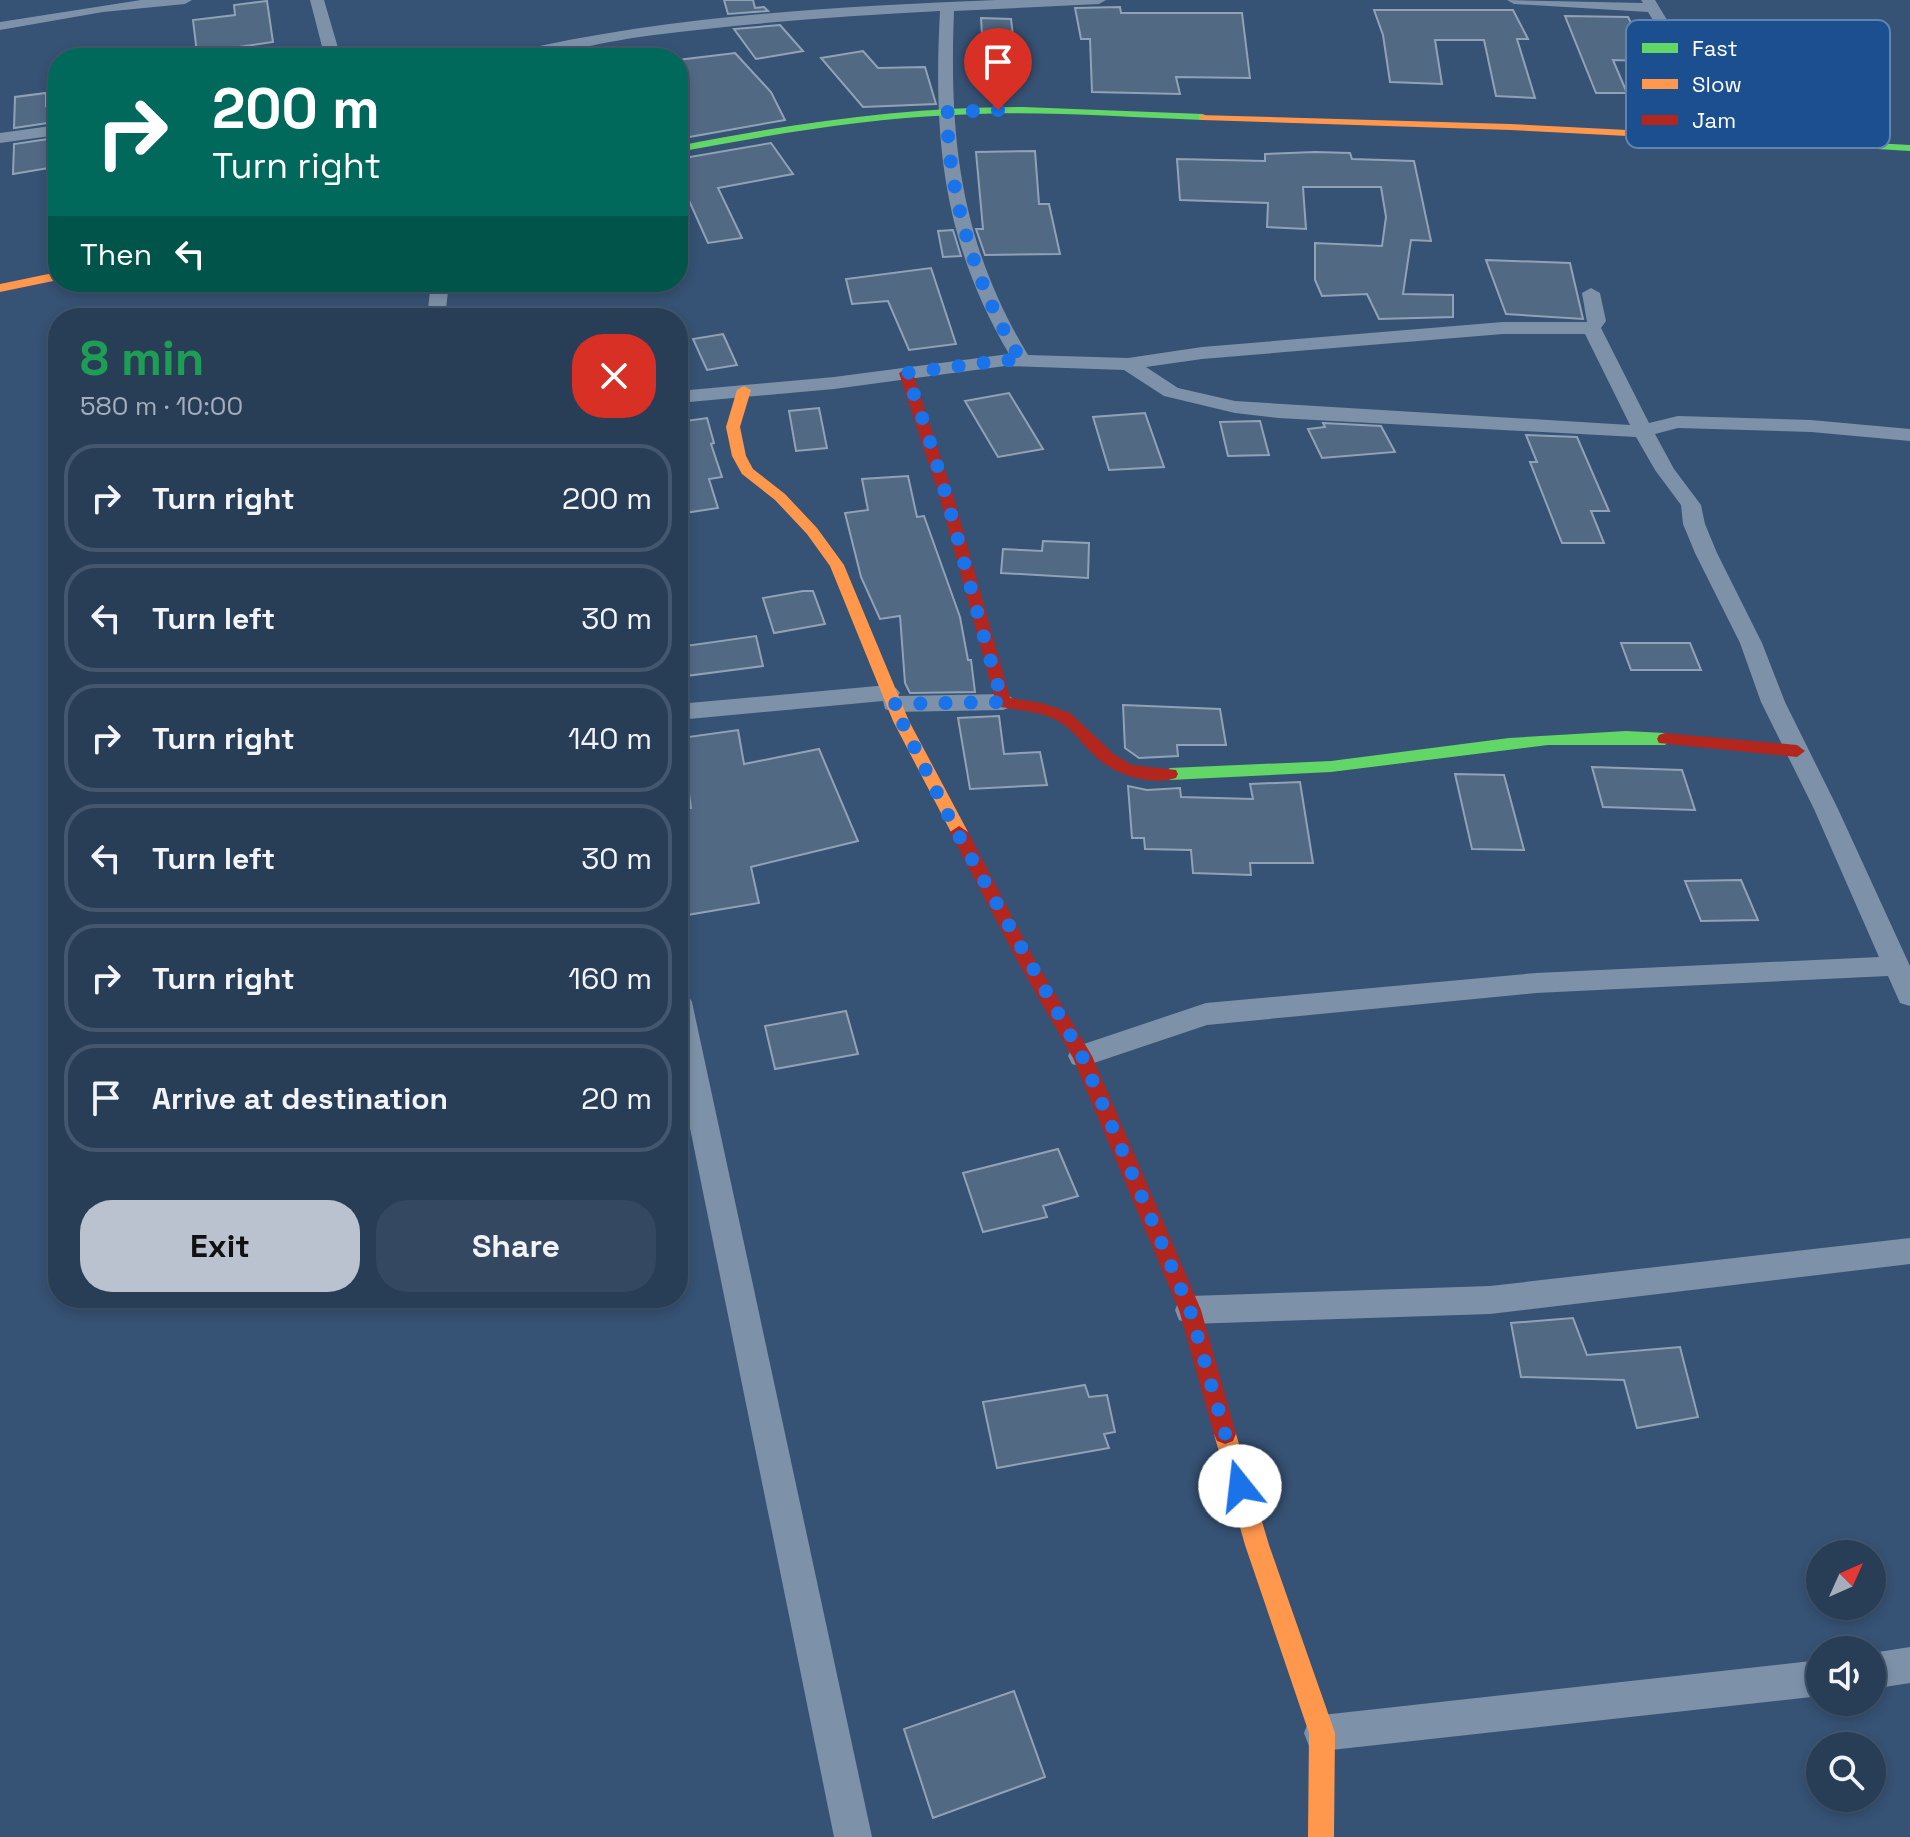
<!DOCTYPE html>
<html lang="en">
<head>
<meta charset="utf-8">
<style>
	:root { --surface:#283e57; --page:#344961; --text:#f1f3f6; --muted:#a5aeba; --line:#44576d; --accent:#b9c2ce }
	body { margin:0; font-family:"Space Grotesk",sans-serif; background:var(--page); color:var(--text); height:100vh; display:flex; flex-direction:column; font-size:30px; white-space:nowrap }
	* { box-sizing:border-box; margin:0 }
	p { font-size:26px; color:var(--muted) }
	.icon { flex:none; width:44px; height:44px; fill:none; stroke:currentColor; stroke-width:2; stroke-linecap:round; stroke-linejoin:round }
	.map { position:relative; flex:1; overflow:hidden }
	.side { position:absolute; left:48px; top:308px; width:640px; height:1000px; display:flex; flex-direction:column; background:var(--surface); border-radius:32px; box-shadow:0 4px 12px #0003,0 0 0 2px var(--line) }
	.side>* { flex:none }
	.guide { position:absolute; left:48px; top:48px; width:640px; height:244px; border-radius:32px; box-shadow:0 4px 12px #0003,0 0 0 2px var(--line); background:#00695c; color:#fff; overflow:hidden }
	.needle { width:52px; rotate:45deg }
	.fabs { position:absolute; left:1806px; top:1540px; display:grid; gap:16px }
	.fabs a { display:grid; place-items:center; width:80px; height:80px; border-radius:50%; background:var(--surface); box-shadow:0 4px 12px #0003,0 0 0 2px var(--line); font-size:40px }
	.pin { position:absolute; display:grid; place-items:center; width:68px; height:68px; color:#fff; margin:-82px -34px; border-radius:50% 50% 50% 0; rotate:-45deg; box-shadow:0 0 8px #0007 }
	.pin .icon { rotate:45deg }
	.me { position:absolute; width:88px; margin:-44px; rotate:344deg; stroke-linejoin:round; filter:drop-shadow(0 0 6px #0008) }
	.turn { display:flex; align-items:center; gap:28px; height:168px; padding:0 32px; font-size:36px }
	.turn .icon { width:104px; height:104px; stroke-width:2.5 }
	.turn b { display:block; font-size:56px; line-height:68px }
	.then { display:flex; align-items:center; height:76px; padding:0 32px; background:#0003; gap:16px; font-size:30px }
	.round { display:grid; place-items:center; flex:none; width:84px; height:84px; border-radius:32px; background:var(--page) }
	.head { display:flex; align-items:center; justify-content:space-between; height:136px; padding:0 32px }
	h1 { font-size:48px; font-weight:700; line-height:60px; color:#1e9e55 }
	.action { display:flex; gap:16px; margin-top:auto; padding:16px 32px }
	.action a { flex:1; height:92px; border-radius:32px; background:var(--accent); color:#111; font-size:32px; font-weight:700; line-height:92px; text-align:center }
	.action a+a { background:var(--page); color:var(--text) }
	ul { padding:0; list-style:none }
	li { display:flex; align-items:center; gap:24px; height:108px; margin:0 16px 12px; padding:0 16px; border:4px solid var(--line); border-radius:32px }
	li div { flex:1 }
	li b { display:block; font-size:30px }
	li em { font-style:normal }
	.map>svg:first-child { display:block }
	.building { fill:#526984; stroke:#92a2b6; stroke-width:2 }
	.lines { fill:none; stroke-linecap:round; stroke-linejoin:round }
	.street { fill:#7d92a8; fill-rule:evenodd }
	.fast { fill:#63d668; fill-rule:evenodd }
	.slow { fill:#ff974d; fill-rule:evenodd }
	.jam { fill:#b3261e; fill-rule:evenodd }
	.route { stroke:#1a73e8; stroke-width:14; stroke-dasharray:0 25.2 }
	.key { fill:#1b4f8f; stroke:#5f84b1; stroke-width:2 }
	.key-label { font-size:22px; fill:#fff }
</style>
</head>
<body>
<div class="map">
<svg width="1910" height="1837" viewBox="0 0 1910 1837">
	<rect width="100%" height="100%" fill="#365274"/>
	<path class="building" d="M 724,0 L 753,0 L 755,8 L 764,7 L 768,11 L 728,14 Z
		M 267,1 L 273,42 L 197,53 L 193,20 L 235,15 L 234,5 Z
		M 1120,7 L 1121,13 L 1242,13 L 1250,78 L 1176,77 L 1180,94 L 1092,92 L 1090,39 L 1081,39 L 1075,8 Z
		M 1374,10 L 1513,10 L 1528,39 L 1517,39 L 1535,98 L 1496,96 L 1484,40 L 1435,40 L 1442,84 L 1390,82 L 1383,35 Z
		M 1565,16 L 1628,17 L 1651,61 L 1613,60 L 1627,93 L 1596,93 Z
		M 981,18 L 1011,19 L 1019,85 L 985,85 Z
		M 780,25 L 803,51 L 756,59 L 734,29 Z
		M 863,51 L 878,68 L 925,67 L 936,104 L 863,107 L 821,58 Z
		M 735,53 L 771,92 L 785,120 L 678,139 L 678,60 Z
		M 46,93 L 46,106 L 56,104 L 55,122 L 14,128 L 15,97 Z
		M 55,138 L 55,167 L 13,174 L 14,144 Z
		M 771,143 L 793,174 L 718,188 L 742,238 L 708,243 L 678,176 L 678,159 Z
		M 1035,151 L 1039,204 L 1049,204 L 1060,254 L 985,255 L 976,229 L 983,229 L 976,152 Z
		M 1315,152 L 1350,153 L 1352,159 L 1414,161 L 1431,241 L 1411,240 L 1403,294 L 1453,295 L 1453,317 L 1379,319 L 1367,294 L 1322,296 L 1315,280 L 1315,243 L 1382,246 L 1386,217 L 1381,187 L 1303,187 L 1306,229 L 1267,227 L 1268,203 L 1180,200 L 1177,159 L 1265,161 L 1265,154 Z
		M 953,230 L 961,256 L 943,257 L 938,231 Z
		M 1486,260 L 1570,263 L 1583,319 L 1506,314 Z
		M 931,268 L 956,344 L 909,350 L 888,301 L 852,304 L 846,279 Z
		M 723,334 L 737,365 L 707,370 L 693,339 Z
		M 1009,393 L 1043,449 L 998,457 L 965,401 Z
		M 819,408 L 827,448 L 796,451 L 789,411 Z
		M 1145,413 L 1164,467 L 1109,470 L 1093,417 Z
		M 707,418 L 714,443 L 711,444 L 722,477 L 709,479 L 718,508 L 678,514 L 678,422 Z
		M 1260,421 L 1269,455 L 1228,456 L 1220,422 Z
		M 1323,423 L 1381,426 L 1395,452 L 1322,458 L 1308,429 L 1325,427 Z
		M 1526,435 L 1577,437 L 1609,511 L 1591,511 L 1604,543 L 1562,543 L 1530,462 L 1537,462 Z
		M 908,476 L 917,517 L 924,516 L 960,617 L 968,660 L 971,660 L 975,692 L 910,693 L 905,683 L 900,616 L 880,619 L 861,577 L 845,513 L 868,510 L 862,479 Z
		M 1043,541 L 1089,543 L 1088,578 L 1001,573 L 1003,549 L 1042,551 Z
		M 803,591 L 813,591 L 825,624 L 774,633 L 763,598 Z
		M 756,636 L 763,666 L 678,677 L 678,647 Z
		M 1621,643 L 1690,643 L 1701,670 L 1631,670 Z
		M 1123,705 L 1220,709 L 1226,745 L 1177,745 L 1178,756 L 1139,758 L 1125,748 Z
		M 999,716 L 1004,754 L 1040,752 L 1047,785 L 970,789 L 958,718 Z
		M 738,730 L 744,764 L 819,749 L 858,841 L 751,867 L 759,903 L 687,915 L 678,866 L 678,810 L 691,808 L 681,738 Z
		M 1592,767 L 1682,770 L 1695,810 L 1603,807 Z
		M 1455,774 L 1504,775 L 1524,850 L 1472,849 Z
		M 1300,782 L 1313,863 L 1250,863 L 1251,875 L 1193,873 L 1191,850 L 1145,849 L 1144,838 L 1132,838 L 1128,786 L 1147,790 L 1180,788 L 1181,797 L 1253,799 L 1250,784 Z
		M 1741,880 L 1758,920 L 1701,921 L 1685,881 Z
		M 846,1011 L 858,1054 L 775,1069 L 765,1026 Z
		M 1058,1149 L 1078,1196 L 1043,1206 L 1047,1217 L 983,1232 L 963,1173 Z
		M 1573,1318 L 1587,1355 L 1680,1347 L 1698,1417 L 1637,1428 L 1624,1380 L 1521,1377 L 1511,1323 Z
		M 1085,1385 L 1089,1397 L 1107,1395 L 1115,1432 L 1104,1434 L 1109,1448 L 997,1468 L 983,1402 Z
		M 1014,1691 L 1045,1777 L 933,1818 L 904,1729 Z"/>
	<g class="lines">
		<path class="street" d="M 141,0 L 192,0 L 185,4 L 103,12 L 0,30 L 0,22 Z
			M 310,0 L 324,0 L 341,58 L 325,58 Z
			M 996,0 L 1106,0 L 1099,4 L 954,11 C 949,139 960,242 1028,355 L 1128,358 L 1202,347 L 1503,322 L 1587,322 L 1582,293 L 1591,288 L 1600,293 L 1606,321 L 1601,328 L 1649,423 L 1678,416 L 1811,420 L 1910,429 L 1910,441 L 1811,432 L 1678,428 L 1655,434 L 1674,469 L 1701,505 L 1705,524 L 1717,553 L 1762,643 L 1785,702 L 1838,809 L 1910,966 L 1910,1006 L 1900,1003 L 1888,976 L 1536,993 L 1207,1025 L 1082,1067 L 1072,1064 L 1068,1056 L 1072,1048 L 1206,1003 L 1536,973 L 1879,957 L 1814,809 L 1761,702 L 1740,643 L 1695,553 L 1683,524 L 1681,505 L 1655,470 L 1636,437 L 1278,418 L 1235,413 L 1164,396 L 1124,370 L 1005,366 L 834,389 L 678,403 L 678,391 L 834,377 L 1009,354 C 943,242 933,139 940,11 C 844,16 749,23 654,35 C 601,41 551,58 497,58 L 500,55 C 662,16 830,7 996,0 ZM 1503,334 L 1585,334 L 1630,425 L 1235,401 L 1178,388 L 1146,367 L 1202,359 Z
			M 1507,0 L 1643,3 L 1641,0 L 1655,0 L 1688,55 L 1764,141 L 1762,144 L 1750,144 L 1677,60 L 1648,12 L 1514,4 Z
			M 58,125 L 58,135 L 0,143 L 0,133 Z
			M 431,282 L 449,282 L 445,318 L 427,318 Z
			M 888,685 L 896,688 L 900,693 L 898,696 L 1003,694 L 1011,697 L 1015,702 L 1011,707 L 1003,710 L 893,712 L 885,709 L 883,701 L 678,720 L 678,704 Z
			M 678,992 L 688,995 L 692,1002 L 872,1837 L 834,1837 L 678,1069 Z
			M 1910,1238 L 1910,1264 L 1490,1314 L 1190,1324 L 1179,1320 L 1175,1310 L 1179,1300 L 1190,1296 L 1490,1286 Z
			M 1910,1647 L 1910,1683 L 1872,1689 L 1872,1653 Z
			M 1820,1660 L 1820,1696 L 1322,1751 L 1309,1746 L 1304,1733 L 1309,1720 L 1322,1715 Z"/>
		<path class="fast" d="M 1023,107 L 1203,114 L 1208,117 L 1203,120 C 1120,117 1037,110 954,115 C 861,119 769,135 678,152 L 678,146 C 792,123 906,107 1023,107 Z
			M 1765,137 L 1910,145 L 1910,151 L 1761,142 L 1761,138 Z
			M 1626,731 L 1665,733 L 1673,739 L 1665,745 L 1548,745 L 1331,772 L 1170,780 L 1162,774 L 1170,768 L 1331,761 L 1509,738 Z"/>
		<path class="slow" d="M 1199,115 L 1510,124 L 1765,137 L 1771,140 L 1765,143 L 1510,130 L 1203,120 L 1199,119 Z
			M 58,272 L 58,280 L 0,292 L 0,284 Z
			M 744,386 L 751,390 L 740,427 L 746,456 L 753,469 L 785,494 L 817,528 L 844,565 L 909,721 L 968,832 L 965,836 L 953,836 L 893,721 L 830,566 L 807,534 L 775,500 L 742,474 L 732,456 L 726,427 L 737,390 Z
			M 1225,1424 L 1233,1427 L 1236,1434 L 1269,1545 L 1335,1733 L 1334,1837 L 1308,1837 L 1309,1733 L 1245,1545 L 1214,1434 L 1217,1427 Z"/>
		<path class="jam" d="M 906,369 L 913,373 L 953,495 L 1010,698 L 1042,703 L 1070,713 L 1115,755 L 1132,765 L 1176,770 L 1178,774 L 1176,778 C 1149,786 1114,775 1094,755 C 1082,744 1073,729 1058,721 C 1039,710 1018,711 997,706 L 939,495 L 899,373 Z
			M 1665,733 L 1797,745 L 1805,751 L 1797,757 L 1659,743 L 1657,739 L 1659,735 Z
			M 959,826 L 968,832 L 1033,957 L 1092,1056 L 1201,1310 L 1236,1434 L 1233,1441 L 1225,1444 L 1217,1441 L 1214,1434 L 1179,1310 L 1073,1058 L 1017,960 L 950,832 Z"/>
	</g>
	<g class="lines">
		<path class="route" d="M 998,110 L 947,112 C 948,194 977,292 1022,361 L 1005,360 L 906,373 C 947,479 969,593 1003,702 L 893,704 L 954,827 L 1082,1056 L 1190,1310 L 1240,1486"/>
	</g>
	<rect x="1626" y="20" width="264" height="128" rx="12" class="key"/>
	<rect x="1642" y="43" width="36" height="10" fill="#63d668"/>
	<rect x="1642" y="79" width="36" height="10" fill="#ff974d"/>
	<rect x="1642" y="115" width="36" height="10" fill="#b3261e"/>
	<g class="key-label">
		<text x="1692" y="56">Fast</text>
		<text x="1692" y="92">Slow</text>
		<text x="1692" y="128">Jam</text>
	</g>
</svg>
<div class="fabs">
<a><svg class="needle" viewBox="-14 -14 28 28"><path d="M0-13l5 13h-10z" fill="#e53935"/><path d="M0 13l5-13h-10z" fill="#a5aeba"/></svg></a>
<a><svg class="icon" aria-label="sound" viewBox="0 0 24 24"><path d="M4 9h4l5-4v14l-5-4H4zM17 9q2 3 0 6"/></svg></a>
<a><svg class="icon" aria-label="search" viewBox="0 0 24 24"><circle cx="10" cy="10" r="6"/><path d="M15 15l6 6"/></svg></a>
</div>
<div class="pin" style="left:998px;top:110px;background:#d93025"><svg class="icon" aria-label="arrive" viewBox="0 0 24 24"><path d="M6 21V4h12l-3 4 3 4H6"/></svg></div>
<svg class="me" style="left:1240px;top:1486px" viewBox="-20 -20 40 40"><circle r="19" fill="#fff"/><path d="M0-13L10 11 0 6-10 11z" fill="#1a73e8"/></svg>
<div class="guide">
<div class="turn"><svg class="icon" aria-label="right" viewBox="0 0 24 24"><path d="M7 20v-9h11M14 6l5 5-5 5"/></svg><div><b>200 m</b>Turn right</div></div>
<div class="then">Then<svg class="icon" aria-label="left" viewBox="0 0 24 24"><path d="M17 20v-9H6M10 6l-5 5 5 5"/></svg></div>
</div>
<section class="side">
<div class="head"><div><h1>8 min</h1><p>580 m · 10:00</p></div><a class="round" style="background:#d93025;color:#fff"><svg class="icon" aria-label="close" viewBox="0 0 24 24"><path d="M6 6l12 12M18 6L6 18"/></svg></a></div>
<ul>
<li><svg class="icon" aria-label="right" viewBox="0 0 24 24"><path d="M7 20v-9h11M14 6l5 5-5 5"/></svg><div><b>Turn right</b></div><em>200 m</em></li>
<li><svg class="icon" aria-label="left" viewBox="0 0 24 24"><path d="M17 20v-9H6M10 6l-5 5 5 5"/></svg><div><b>Turn left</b></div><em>30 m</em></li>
<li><svg class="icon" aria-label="right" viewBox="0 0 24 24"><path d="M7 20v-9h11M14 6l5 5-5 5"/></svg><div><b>Turn right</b></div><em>140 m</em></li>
<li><svg class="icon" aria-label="left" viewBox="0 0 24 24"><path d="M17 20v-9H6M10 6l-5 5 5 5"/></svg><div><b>Turn left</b></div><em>30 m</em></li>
<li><svg class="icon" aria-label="right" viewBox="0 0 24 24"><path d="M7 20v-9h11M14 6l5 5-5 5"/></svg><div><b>Turn right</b></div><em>160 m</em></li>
<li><svg class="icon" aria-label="arrive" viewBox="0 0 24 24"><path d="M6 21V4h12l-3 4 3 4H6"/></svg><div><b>Arrive at destination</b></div><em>20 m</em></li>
</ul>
<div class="action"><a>Exit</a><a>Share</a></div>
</section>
</div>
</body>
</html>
